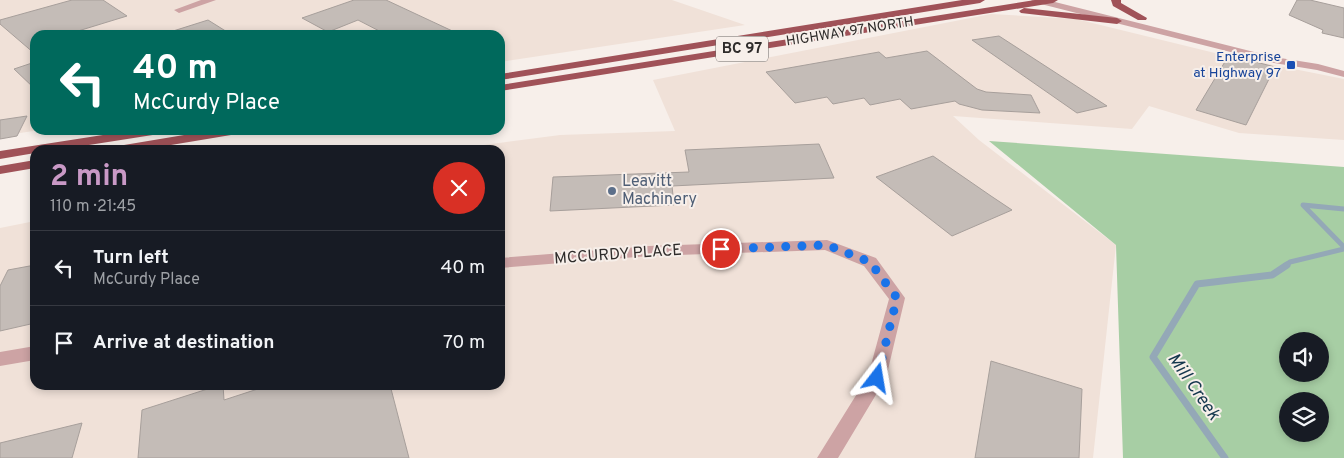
<!DOCTYPE html>
<html lang="en">
<head>
<meta charset="utf-8">
<style>
	:root { --surface:#171b24; --page:#20242c; --text:#f1f3f6; --muted:#9ea1a6; --line:#363941; --accent:#c999c6 }
	body { margin:0; font-family:Overpass,sans-serif; background:var(--page); color:var(--text); height:100vh; display:flex; flex-direction:column; font-size:19px; white-space:nowrap }
	* { box-sizing:border-box; margin:0 }
	p { font-size:16px; color:var(--muted) }
	.icon { flex:none; width:28px; height:28px; fill:none; stroke:currentColor; stroke-width:2; stroke-linecap:round; stroke-linejoin:round }
	.map { position:relative; flex:1; overflow:hidden }
	.side { position:absolute; left:30px; top:145px; width:475px; height:245px; display:flex; flex-direction:column; background:var(--surface); border-radius:15px; box-shadow:0 2px 8px #0003 }
	.side>* { flex:none }
	.top-card { position:absolute; left:30px; top:30px; width:475px; height:105px; border-radius:15px; box-shadow:0 2px 8px #0003; background:#00695c; color:#fff; overflow:hidden }
	.buttons { position:absolute; left:1279px; top:332px; display:grid; gap:10px }
	.buttons a { display:grid; place-items:center; width:50px; height:50px; border-radius:50%; background:var(--surface); box-shadow:0 2px 8px #0003; font-size:25px }
	.pin { position:absolute; display:grid; place-items:center; width:42px; height:42px; color:#fff; margin:-21px; border:2px solid #fff; border-radius:50%; box-shadow:0 1px 5px #0007 }
	.me { position:absolute; width:55px; margin:-28px; rotate:14deg; stroke-linejoin:round; filter:drop-shadow(0 0 4px #0008) }
	.turn { display:flex; align-items:center; gap:18px; height:105px; padding:0 20px; font-size:22px }
	.turn .icon { width:65px; height:65px; stroke-width:2.5 }
	.turn b { display:block; font-size:35px; line-height:42px }
	.round { display:grid; place-items:center; flex:none; width:52px; height:52px; border-radius:26px; background:var(--page) }
	.headline { display:flex; align-items:center; justify-content:space-between; height:85px; padding:0 20px }
	h1 { font-size:30px; font-weight:700; line-height:38px; color:var(--accent) }
	ul { padding:0; list-style:none }
	li { display:flex; align-items:center; gap:15px; height:75px; padding:0 20px; border-top:1px solid var(--line) }
	li div { flex:1 }
	li b { display:block; font-size:19px }
	li em { font-style:normal }
	.map>svg:first-child { display:block }
	.built { fill:#f0e1d8 }
	.green { fill:#a7cea4; fill-rule:evenodd }
	.lines { fill:none; stroke-linecap:round; stroke-linejoin:round }
	.stream-far1 { stroke:#94a8b7; stroke-width:5 }
	.stream { stroke:#94a8b7; stroke-width:7 }
	.building { fill:#c4bcb7; stroke:#a79f9b }
	.minor { fill:#cda3a4; fill-rule:evenodd }
	.tertiary { fill:#cda3a4; fill-rule:evenodd }
	.trunk { fill:#a05258; fill-rule:evenodd }
	.route { stroke:#1a73e8; stroke-width:9; stroke-dasharray:0 16.2 }
	.transit-dot { fill:#1a4fb4; stroke:#f7efea; stroke-width:2 }
	.service-dot { fill:#5c6f8a; stroke:#f7efea; stroke-width:2 }
	.labels { text-anchor:middle; dominant-baseline:central; stroke-width:4; stroke-linejoin:round; paint-order:stroke }
	.far-street-label { font-size:14px; fill:#2f2c2b; stroke:#f7efea }
	.far-transit-label { font-size:14px; fill:#164399; stroke:#f7efea; text-anchor:end }
	.shield { fill:#f7efea; stroke:#6b6664; stroke-width:1 }
	.shield-label { font-size:15px; font-weight:bold; fill:#2f2c2b }
	.service-label { font-size:16px; fill:#4e5e75; stroke:#f7efea; text-anchor:start }
	.street-label { font-size:16px; fill:#2f2c2b; stroke:#f7efea }
	.water-label { font-size:18px; font-style:italic; fill:#14374d; stroke:#f7efea }
</style>
</head>
<body>
<div class="map">
<svg width="1344" height="458" viewBox="0 0 1344 458">
	<rect width="100%" height="100%" fill="#f7efea"/>
	<path class="built" d="M 0,0 L 672,0 L 745,25 L 500,62 L 500,35 L 35,35 L 35,130 L 40,130 L 0,136 Z
		M 991,14 L 1076,19 L 1219,54 L 1344,79 L 1344,140 L 1239,133 L 1149,106 L 1132,129 L 953,116 L 979,140 L 1116,245 L 1093,458 L 0,458 L 0,228 L 35,221 L 35,385 L 500,385 L 500,150 L 446,150 L 560,135 L 675,131 L 653,80 Z"/>
	<path class="green" d="M 989,141 L 1344,167 L 1344,458 L 1123,458 L 1116,245 ZM 1288,341 L 1320,341 L 1320,374 L 1288,374 ZM 1288,401 L 1320,401 L 1320,434 L 1288,434 Z"/>
	<g class="lines">
		<path class="stream-far1" d="M 1344,209 L 1303,205 L 1344,247
			M 1285,266 L 1290,262 L 1344,249"/>
		<path class="stream" d="M 1225,458 L 1153,357 L 1197,284 L 1272,275 L 1287,265"/>
	</g>
	<path class="building" d="M 72,0 L 103,0 L 127,16 L 65,35 L 35,35 L 35,54 L 0,24 L 0,20 Z
		M 354,0 L 386,0 L 461,35 L 387,35 L 358,20 L 328,32 L 302,18 Z
		M 1297,0 L 1310,0 L 1344,8 L 1344,38 L 1322,33 L 1323,30 L 1289,15 Z
		M 208,20 L 232,35 L 171,35 L 170,32 Z
		M 999,36 L 1033,58 L 1107,106 L 1077,113 L 972,40 Z
		M 927,51 L 977,89 L 986,92 L 1031,95 L 1040,113 L 982,110 L 959,104 L 955,101 L 911,109 L 900,99 L 870,105 L 864,98 L 833,104 L 827,97 L 795,103 L 766,72 L 879,52 L 886,58 Z
		M 1229,55 L 1275,67 L 1246,125 L 1196,110 Z
		M 35,62 L 35,89 L 14,69 Z
		M 27,116 L 17,136 L 0,139 L 0,120 Z
		M 819,144 L 834,178 L 672,186 L 674,205 L 550,211 L 553,177 L 689,172 L 685,150 Z
		M 933,156 L 991,196 L 1012,210 L 952,236 L 876,177 Z
		M 35,265 L 35,323 L 0,331 L 0,286 L 8,270 Z
		M 991,361 L 1082,389 L 1079,458 L 975,458 Z
		M 220,385 L 223,385 L 224,400 L 270,385 L 390,385 L 409,458 L 138,458 L 142,410 Z
		M 82,423 L 72,458 L 0,458 L 0,443 Z"/>
	<g class="lines">
		<path class="minor" d="M 201,0 L 216,0 L 179,13 L 174,10 Z
			M 827,240 L 876,258 L 905,298 L 886,378 L 838,458 L 817,458 L 868,376 L 889,299 L 864,266 L 825,250 L 649,256 L 500,268 L 500,258 L 649,246 Z
			M 35,346 L 35,360 L 0,366 L 0,352 Z"/>
		<path class="tertiary" d="M 1031,0 L 1047,0 L 1274,57 L 1318,64 L 1344,71 L 1344,77 L 1317,70 L 1274,63 L 1033,2 Z"/>
		<path class="trunk" d="M 962,0 L 985,0 L 980,3 L 500,80 L 500,74 Z
			M 1035,0 L 1058,0 L 1053,3 L 500,91 L 500,85 Z
			M 1111,0 L 1121,0 L 1121,3 L 1147,18 L 1146,20 L 1138,20 L 1113,6 Z
			M 1024,8 L 1117,18 L 1122,21 L 1117,24 L 1021,13 L 1019,11 Z
			M 135,130 L 165,130 L 159,134 L 57,150 L 35,150 L 35,153 L 0,159 L 0,151 Z
			M 214,130 L 243,130 L 237,134 L 141,150 L 111,150 L 118,146 Z
			M 35,160 L 35,168 L 0,174 L 0,166 Z"/>
	</g>
	<g class="lines">
		<path class="route" d="M 721,249 L 827,245 L 870,262 L 897,298 L 877,378"/>
	</g>
	<rect class="transit-dot" x="1286" y="60" width="10" height="10" rx="2.5"/>
	<circle class="service-dot" cx="612" cy="191" r="5"/>
	<g class="labels">
		<g class="far-street-label">
			<text transform="translate(850 32) rotate(-9)">HIGHWAY 97 NORTH</text>
		</g>
		<g class="far-transit-label">
			<text x="1281" y="57">Enterprise<tspan x="1281" dy="16">at Highway 97</tspan></text>
		</g>
		<rect class="shield" x="716" y="36.5" width="52" height="25" rx="4"/>
		<g class="shield-label">
			<text x="742" y="49">BC 97</text>
		</g>
		<g class="service-label">
			<text x="622" y="182">Leavitt<tspan x="622" dy="18">Machinery</tspan></text>
		</g>
		<g class="street-label">
			<text transform="translate(618 255) rotate(-4)">MCCURDY PLACE</text>
		</g>
		<g class="water-label">
			<text transform="translate(1193 387) rotate(55)">Mill Creek</text>
		</g>
	</g>
</svg>
<div class="buttons">
<a><svg class="icon" aria-label="sound" viewBox="0 0 24 24"><path d="M4 9h4l5-4v14l-5-4H4zM17 9q2 3 0 6"/></svg></a>
<a><svg class="icon" aria-label="layers" viewBox="0 0 24 24"><path d="M12 4l9 5-9 5-9-5zM3 14l9 5 9-5"/></svg></a>
</div>
<div class="pin" style="left:721px;top:249px;background:#d93025"><svg class="icon" aria-label="arrive" viewBox="0 0 24 24"><path d="M6 21V4h12l-3 4 3 4H6"/></svg></div>
<svg class="me" style="left:877px;top:378px" viewBox="-20 -20 40 40"><path d="M0-17L14 15 0 8-14 15z" fill="#1a73e8" stroke="#fff" stroke-width="4"/></svg>
<div class="top-card">
<div class="turn"><svg class="icon" aria-label="left" viewBox="0 0 24 24"><path d="M17 20v-9H6M10 6l-5 5 5 5"/></svg><div><b>40 m</b>McCurdy Place</div></div>
</div>
<section class="side">
<div class="headline"><div><h1>2 min</h1><p>110 m · 21:45</p></div><a class="round" style="background:#d93025;color:#fff"><svg class="icon" aria-label="close" viewBox="0 0 24 24"><path d="M6 6l12 12M18 6L6 18"/></svg></a></div>
<ul>
<li><svg class="icon" aria-label="left" viewBox="0 0 24 24"><path d="M17 20v-9H6M10 6l-5 5 5 5"/></svg><div><b>Turn left</b><p>McCurdy Place</p></div><em>40 m</em></li>
<li><svg class="icon" aria-label="arrive" viewBox="0 0 24 24"><path d="M6 21V4h12l-3 4 3 4H6"/></svg><div><b>Arrive at destination</b></div><em>70 m</em></li>
</ul>
</section>
</div>
</body>
</html>
